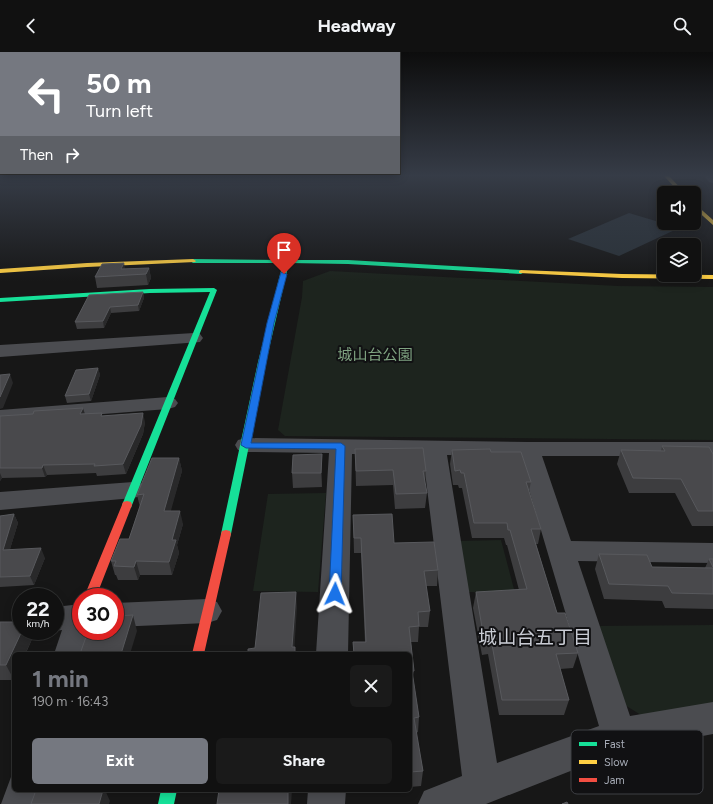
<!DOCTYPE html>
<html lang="en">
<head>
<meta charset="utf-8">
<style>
	:root { --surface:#111; --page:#1a1a1a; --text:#f1f3f6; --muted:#9c9d9f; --line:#303131; --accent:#757880 }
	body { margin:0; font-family:Figtree,"Noto Sans JP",sans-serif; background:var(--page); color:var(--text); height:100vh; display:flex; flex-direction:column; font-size:15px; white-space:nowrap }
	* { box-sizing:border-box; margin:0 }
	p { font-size:13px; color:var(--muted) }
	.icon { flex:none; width:22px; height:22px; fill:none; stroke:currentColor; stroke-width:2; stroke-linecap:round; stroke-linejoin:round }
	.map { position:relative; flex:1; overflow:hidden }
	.drawer { position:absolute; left:12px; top:600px; width:400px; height:140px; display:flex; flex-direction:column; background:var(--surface); border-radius:6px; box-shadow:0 2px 10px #0003,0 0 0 1px var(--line) }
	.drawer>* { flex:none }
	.banner { position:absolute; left:0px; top:0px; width:400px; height:122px; box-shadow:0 2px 10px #0003,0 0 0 1px var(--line); background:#757880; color:#fff; overflow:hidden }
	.buttons { position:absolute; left:657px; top:134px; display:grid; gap:8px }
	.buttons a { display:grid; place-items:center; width:44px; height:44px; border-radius:6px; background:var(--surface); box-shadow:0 2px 10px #0003,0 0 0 1px var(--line); font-size:20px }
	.speed { position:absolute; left:12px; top:536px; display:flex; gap:8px; font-size:20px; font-weight:700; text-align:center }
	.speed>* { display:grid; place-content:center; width:52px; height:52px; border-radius:50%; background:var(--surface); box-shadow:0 2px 10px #0003,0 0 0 1px var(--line); line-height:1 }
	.speed small { font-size:10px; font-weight:400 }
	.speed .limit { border:6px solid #d22; background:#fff; color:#111 }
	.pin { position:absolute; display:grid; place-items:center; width:34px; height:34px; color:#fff; margin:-41px -17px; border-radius:50% 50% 50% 0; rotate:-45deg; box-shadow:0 0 4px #0007 }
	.pin .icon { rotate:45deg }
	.me { position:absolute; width:44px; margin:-22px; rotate:2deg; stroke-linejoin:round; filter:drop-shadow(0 0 3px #0008) }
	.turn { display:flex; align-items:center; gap:14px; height:84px; padding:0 20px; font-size:18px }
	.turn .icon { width:52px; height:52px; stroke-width:2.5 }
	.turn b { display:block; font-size:28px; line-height:34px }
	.then { display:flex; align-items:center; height:38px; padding:0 20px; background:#0003; gap:8px; font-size:15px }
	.round { display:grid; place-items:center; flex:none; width:42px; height:42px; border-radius:6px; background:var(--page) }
	.head { display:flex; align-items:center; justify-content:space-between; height:68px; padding:0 20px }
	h1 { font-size:24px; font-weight:700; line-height:30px; color:var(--accent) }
	.button { display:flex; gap:8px; margin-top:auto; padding:8px 20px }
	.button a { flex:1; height:46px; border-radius:6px; background:var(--accent); color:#fff; font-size:16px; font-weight:700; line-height:46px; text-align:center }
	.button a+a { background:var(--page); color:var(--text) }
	header { display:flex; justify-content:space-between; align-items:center; height:52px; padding:0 20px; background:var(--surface); font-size:18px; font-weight:700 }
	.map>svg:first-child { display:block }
	.green { fill:#1d241e }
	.water { fill:#2a3239 }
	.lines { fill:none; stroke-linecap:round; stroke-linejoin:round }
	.street { fill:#4b4c50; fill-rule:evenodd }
	.fast { fill:#16e098; fill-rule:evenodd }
	.slow { fill:#ffcf43; fill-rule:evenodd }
	.jam { fill:#f24e42; fill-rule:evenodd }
	.wall { fill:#3d3d3f }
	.shaded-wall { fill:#29292a }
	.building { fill:#49494c; stroke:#58595d }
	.route { fill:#1a73e8; stroke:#114b97 }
	.labels { text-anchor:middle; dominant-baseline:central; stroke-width:4; stroke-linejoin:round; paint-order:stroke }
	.park-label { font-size:15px; fill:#7fa381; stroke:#111113 }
	.near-neighbourhood-label { font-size:19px; fill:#c9ccd4; stroke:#111113 }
	.key { fill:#111113; stroke:#3e4045; stroke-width:1 }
	.key-label { font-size:11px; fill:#a8adb8 }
</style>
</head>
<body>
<header><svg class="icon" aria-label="back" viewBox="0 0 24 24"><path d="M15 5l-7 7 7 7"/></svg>Headway<svg class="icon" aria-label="search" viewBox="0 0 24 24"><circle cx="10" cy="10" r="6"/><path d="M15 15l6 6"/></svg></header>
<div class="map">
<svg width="713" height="752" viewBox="0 0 713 752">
	<rect width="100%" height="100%" fill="#171717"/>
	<path class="green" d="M 330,219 L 618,234 L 713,235 L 713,388 L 285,384 L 278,378 L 302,245 L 303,229 Z
		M 326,441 L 318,540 L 253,539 L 268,442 Z
		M 501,488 L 515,541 L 467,540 L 459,489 Z
		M 713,573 L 713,652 L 641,663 L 620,650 L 595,574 Z"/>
	<path class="water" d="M 629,161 L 679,176 L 619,204 L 568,187 Z"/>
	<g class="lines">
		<path class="street" d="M 704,124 L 713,124 L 713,131 L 709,130 Z
			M 194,281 L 200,282 L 203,286 L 200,290 L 0,305 L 0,293 Z
			M 168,345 L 175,347 L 178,351 L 175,355 L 168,357 L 0,370 L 0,358 Z
			M 246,386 L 528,390 L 713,390 L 713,404 L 542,404 L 571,489 L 713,491 L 713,511 L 578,509 L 630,664 L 713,650 L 713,682 L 619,700 L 486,752 L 418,752 L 424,739 L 462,724 L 423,403 L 352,402 L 348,602 L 316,602 L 329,401 L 246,400 L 238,398 L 235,393 L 238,388 ZM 447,403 L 519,404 L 599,674 L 497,711 Z
			M 133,430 L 142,432 L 145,438 L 142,444 L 133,446 L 0,458 L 0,440 Z
			M 207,547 L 217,550 L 222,559 L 217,568 L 207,571 L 115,575 L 115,551 Z
			M 81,552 L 81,579 L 93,579 L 86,602 L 54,602 L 62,578 L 55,579 L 54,579 L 55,555 Z
			M 14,724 L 14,738 L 43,738 L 39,752 L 1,752 L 11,725 Z
			M 308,738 L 346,738 L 345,752 L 307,752 Z"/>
		<path class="fast" d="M 287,206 L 290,208 L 348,208 L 521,218 L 524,220 L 521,222 L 348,212 L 289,211 L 266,310 L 231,482 L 230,485 L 226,486 L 222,485 L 221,482 L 258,310 L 283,211 L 193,211 L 190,209 L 193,207 L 284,208 Z
			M 214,236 L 217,238 L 132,453 L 131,456 L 123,456 L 122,453 L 210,240 L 150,241 L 0,250 L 0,246 L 150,237 Z
			M 161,738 L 177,738 L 174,752 L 158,752 Z"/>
		<path class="slow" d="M 664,124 L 669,124 L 685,141 L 680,141 Z
			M 694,151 L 713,168 L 713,173 L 694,156 Z
			M 193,207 L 196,209 L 195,210 L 87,215 L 0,221 L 0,217 L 87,211 Z
			M 521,218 L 622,222 L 713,223 L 713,227 L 622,226 L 519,221 L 519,219 Z"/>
		<path class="jam" d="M 127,449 L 131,450 L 132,453 L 96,545 L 84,545 L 122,453 L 123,450 Z
			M 226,478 L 230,479 L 231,482 L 204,602 L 192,602 L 221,482 L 222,479 Z"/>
	</g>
	<path class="wall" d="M 149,216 L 151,226 L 148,233 L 97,236 L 95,225 L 125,217 Z
		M 143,240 L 144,246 L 139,259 L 111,261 L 104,276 L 77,277 L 75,270 Z
		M 98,316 L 100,323 L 91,349 L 67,351 L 65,344 Z
		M 85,362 L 103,364 L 145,370 L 143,382 L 126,422 L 97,424 L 96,421 L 47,423 L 45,425 L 2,426 L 0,429 L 0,364 Z
		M 662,394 L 713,402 L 713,474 L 692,474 L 675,441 L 629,441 L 617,412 L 621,398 L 661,399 Z
		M 355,397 L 426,419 L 425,433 L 427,441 L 425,456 L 395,457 L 393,433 L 356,434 Z
		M 452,398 L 491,400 L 531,430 L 529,439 L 541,477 L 538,492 L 536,492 L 557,561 L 578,601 L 573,616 L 560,617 L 569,648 L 564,663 L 499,663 L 488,602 L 482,603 L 473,556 L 476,540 L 519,538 L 507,493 L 506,493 L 504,486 L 472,486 L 462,436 L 459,436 L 458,433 L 453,433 L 450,412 Z
		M 322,402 L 322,435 L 293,436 L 292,421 Z
		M 179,406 L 182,419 L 170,459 L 183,472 L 177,493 L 179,501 L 172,523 L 140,523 L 138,528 L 118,528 L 116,523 L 115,523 L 111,509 L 129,487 L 140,455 L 137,443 Z
		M 14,462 L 18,471 L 10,497 L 45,506 L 34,533 L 0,535 L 0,464 Z
		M 353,463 L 394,491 L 438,518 L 437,534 L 426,534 L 430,559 L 428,575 L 419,575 L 418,590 L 411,590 L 414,619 L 413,625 L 419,665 L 418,680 L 416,681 L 423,719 L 421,734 L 410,735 L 410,602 L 353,602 L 353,590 L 365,590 L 361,501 L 354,501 Z
		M 599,502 L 652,515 L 705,516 L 709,507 L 713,507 L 713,557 L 665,556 L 662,549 L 604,547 L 595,517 Z
		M 0,570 L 33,585 L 14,628 L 0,628 Z
		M 357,738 L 378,738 L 357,740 Z"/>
	<path class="shaded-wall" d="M 124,211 L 126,222 L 121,217 Z
		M 149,216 L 151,226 L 148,233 L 146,222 Z
		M 143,240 L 144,246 L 139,259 L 138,253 Z
		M 110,255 L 111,261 L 104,276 L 103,269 Z
		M 98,316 L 100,323 L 91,349 L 89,342 Z
		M 10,322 L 13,331 L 3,356 L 0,357 L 0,345 Z
		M 83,356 L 86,365 L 80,362 Z
		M 143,361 L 145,370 L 143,382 L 126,422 L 123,412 Z
		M 322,402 L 322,435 L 321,421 Z
		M 179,406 L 182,419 L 167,473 L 164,459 Z
		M 43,413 L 47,423 L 45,425 L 42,416 Z
		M 0,421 L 2,426 L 0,429 Z
		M 180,459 L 183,472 L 177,493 L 179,501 L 172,523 L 169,510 L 172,488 Z
		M 14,462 L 18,471 L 7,507 L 3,498 Z
		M 41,496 L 45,506 L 34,533 L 30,524 Z
		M 136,509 L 140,523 L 138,528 L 134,515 Z
		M 296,540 L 297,555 L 294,602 L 292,595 Z
		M 133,563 L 137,579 L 130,602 L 121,602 Z
		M 22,579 L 30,579 L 33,585 L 25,602 L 14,602 L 14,628 L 6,613 Z
		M 103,738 L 105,738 L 110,749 L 109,752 L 99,752 Z
		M 288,738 L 292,738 L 291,752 L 288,752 Z"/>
	<path class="building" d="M 124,211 L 121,217 L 149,216 L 146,222 L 95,225 L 102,212 Z
		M 143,240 L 138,253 L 110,255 L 103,269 L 75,270 L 89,243 Z
		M 98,316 L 89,342 L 65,344 L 76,318 Z
		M 10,322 L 0,345 L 0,323 Z
		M 83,356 L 80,362 L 102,361 L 101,364 L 143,361 L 141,373 L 123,412 L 94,414 L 95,412 L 43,413 L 42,416 L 0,416 L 0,364 L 33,362 L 34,359 Z
		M 662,394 L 709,395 L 713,402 L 713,459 L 698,459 L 681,427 L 633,426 L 621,398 L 665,399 Z
		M 423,396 L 426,419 L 423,419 L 427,441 L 396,442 L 393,418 L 356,419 L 355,397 Z
		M 490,397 L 491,400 L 521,400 L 531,430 L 526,430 L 541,477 L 531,477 L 557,561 L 565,561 L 578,601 L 556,602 L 569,648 L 502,648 L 491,587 L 484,587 L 476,540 L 527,537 L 510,478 L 508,478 L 507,471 L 474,471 L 464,421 L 461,421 L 460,418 L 455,419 L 452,398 Z
		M 322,402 L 321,421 L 292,421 L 293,403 Z
		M 152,406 L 179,406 L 164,459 L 180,459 L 172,488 L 176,488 L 169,510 L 136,509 L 134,515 L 114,514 L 116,509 L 111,509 L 120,487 L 129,487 L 144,442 L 137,443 Z
		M 14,462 L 3,498 L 41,496 L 30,524 L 0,525 L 0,464 Z
		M 392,462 L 394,491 L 434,490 L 438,518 L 424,519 L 430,559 L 418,560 L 419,574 L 409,575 L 414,619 L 412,619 L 419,665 L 414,666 L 423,719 L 410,720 L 410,602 L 354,602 L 353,590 L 366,590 L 361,486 L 354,486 L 353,463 Z
		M 599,502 L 647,503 L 652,515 L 713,516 L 713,542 L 672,541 L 668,534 L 609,532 Z
		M 709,507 L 713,507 L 713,515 Z
		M 296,540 L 292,595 L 295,595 L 295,602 L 248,602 L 248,597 L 255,596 L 261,541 Z
		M 133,563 L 121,602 L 80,602 L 88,579 L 115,579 L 115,564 Z
		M 0,570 L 21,570 L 21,579 L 22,579 L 6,613 L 0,613 Z
		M 36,738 L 103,738 L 99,752 L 31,752 Z
		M 219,738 L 288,738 L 288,752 L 217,752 Z
		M 567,750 L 568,752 L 562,752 Z"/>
	<linearGradient id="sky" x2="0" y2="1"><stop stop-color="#0d0d0d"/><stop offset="0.54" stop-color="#363c47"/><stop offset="1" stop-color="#363c47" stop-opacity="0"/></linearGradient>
	<rect width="713" height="229" fill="url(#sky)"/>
	<path class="route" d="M 281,220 L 287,222 L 274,271 L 251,391 L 341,391 L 345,394 L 341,542 L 339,546 L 335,547 L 330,546 L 329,542 L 336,397 L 246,396 L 241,393 L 267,271 Z"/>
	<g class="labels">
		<g class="park-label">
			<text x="375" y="303">城山台公園</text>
		</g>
		<g class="near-neighbourhood-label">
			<text x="535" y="585">城山台五丁目</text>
		</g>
	</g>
	<rect x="571" y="678" width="132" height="64" rx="6" class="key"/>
	<rect x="579" y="690" width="18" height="4" fill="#16e098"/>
	<rect x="579" y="708" width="18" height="4" fill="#ffcf43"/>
	<rect x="579" y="726" width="18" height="4" fill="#f24e42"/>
	<g class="key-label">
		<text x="604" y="696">Fast</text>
		<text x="604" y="714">Slow</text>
		<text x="604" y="732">Jam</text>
	</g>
</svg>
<div class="buttons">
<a><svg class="icon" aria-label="sound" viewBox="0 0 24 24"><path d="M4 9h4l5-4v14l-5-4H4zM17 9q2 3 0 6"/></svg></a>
<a><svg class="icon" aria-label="layers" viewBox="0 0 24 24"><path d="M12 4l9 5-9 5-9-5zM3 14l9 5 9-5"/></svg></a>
</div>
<div class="speed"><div>22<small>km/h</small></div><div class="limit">30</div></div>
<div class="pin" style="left:284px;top:222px;background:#d93025"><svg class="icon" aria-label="arrive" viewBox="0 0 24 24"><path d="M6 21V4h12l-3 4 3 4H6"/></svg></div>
<svg class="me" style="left:335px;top:542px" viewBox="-20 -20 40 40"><path d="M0-17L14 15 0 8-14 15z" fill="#1a73e8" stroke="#fff" stroke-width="4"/></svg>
<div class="banner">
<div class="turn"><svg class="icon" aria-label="left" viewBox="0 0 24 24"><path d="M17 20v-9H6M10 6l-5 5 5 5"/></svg><div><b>50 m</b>Turn left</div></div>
<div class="then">Then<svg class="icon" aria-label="right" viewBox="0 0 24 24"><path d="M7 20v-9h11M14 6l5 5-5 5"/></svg></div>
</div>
<section class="drawer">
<div class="head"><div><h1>1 min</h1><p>190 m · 16:43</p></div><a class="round"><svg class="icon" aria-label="close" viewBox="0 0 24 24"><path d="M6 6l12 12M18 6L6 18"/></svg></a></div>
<div class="button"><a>Exit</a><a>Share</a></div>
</section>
</div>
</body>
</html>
